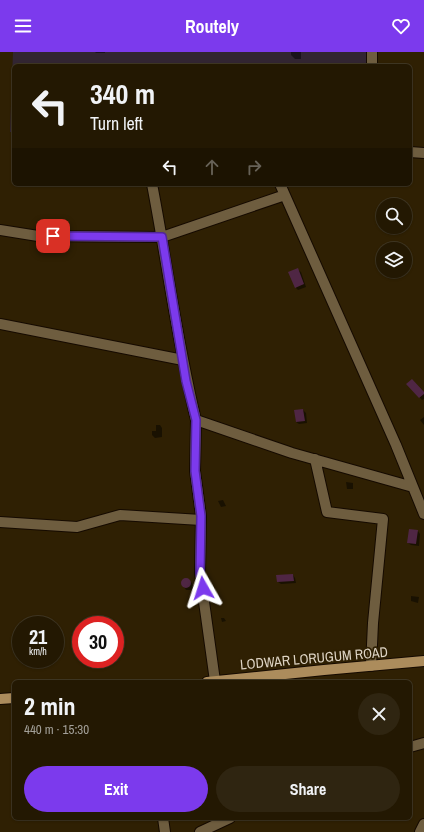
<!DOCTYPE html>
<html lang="en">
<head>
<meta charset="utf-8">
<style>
	:root { --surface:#231802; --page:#2f2511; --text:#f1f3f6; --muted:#a3a099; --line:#403724; --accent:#7c3aed }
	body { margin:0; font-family:"Archivo Narrow",sans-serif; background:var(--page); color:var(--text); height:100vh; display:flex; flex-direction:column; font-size:15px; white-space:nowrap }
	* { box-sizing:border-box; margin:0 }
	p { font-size:13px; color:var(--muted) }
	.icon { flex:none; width:22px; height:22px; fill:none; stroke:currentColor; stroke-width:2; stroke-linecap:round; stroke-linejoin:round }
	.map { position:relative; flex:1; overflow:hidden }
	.drawer { position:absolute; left:12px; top:628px; width:400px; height:140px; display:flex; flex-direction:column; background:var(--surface); border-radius:6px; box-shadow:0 1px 3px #0004,0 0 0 1px var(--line) }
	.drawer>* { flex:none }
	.guide { position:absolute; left:12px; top:12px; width:400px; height:122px; border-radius:6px; box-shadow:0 1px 3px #0004,0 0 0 1px var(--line); background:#231802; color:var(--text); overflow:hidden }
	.controls { position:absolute; left:376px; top:146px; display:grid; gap:8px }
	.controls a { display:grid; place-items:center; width:36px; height:36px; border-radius:50%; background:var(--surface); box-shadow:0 1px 3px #0004,0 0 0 1px var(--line); font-size:20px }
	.speed { position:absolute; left:12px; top:564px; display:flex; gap:8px; font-size:20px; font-weight:700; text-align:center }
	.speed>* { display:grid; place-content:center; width:52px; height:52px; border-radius:50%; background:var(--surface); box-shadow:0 1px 3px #0004,0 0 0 1px var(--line); line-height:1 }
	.speed small { font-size:10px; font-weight:400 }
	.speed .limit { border:6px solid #d22; background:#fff; color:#111 }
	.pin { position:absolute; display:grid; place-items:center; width:34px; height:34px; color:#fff; margin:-17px; border-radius:8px; box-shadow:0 2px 6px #0006 }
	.me { position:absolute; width:44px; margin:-22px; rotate:354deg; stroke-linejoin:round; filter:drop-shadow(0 0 3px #0008) }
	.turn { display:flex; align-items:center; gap:14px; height:84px; padding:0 12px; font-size:18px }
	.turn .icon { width:52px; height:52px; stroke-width:2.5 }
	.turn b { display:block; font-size:28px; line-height:34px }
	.lanes { display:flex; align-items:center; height:38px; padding:0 12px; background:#0003; justify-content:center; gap:20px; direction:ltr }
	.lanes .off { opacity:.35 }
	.round { display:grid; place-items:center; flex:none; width:42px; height:42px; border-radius:21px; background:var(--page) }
	.summary { display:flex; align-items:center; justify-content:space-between; height:68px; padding:0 12px }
	h1 { font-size:24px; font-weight:800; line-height:30px }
	.action { display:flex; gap:8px; margin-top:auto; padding:8px 12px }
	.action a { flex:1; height:46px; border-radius:24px; background:var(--accent); color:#fff; font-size:16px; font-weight:800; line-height:46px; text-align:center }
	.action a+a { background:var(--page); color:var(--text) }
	header { display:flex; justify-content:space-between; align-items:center; height:52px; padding:0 12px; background:var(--accent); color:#fff; font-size:18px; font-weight:800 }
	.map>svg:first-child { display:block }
	.education { fill:#322532 }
	.shadow { fill:#0007 }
	.building { fill:#4f2644 }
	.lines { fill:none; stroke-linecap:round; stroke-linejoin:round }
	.minor-casing { stroke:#150a00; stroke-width:12 }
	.major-casing { stroke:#150a00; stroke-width:12 }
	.minor { stroke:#6e5d3f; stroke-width:10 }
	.major { stroke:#ac8c5c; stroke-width:10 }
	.route-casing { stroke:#51269a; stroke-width:10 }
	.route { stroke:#7c3aed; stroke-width:7 }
	.labels { text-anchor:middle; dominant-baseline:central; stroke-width:3.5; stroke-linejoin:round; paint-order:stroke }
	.street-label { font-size:14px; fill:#ded4c4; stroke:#2f2003 }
</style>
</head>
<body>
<header><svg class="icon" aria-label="menu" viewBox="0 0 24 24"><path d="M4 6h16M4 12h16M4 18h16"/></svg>Routely<svg class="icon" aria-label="heart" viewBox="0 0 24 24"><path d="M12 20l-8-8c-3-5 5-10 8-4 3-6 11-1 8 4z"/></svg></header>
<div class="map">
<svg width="424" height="780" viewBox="0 0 424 780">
	<rect width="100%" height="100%" fill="#2f2003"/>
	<path class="education" d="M 13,0 L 371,0 L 370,14 L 14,14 L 14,80 L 10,80 Z"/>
	<path class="shadow" d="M 95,0 L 105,0 L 105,1 L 96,1 Z
		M 291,0 L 301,0 L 301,7 L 295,7 L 291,3 Z
		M 131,11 L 134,14 L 112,14 L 112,12 Z
		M 298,218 L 301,220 L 306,235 L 298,238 L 296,236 Z
		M 407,332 L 424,341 L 424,347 L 422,348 Z
		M 303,358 L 306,361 L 307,371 L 299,372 L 296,370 Z
		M 424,365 L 424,373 L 420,368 Z
		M 156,373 L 160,373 L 162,376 L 162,385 L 155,386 L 152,383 L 152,379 L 156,379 Z
		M 346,430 L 353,431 L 353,437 L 347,437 Z
		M 223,448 L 226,454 L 221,455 L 218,449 Z
		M 418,479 L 420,482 L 419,494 L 411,493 L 408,491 Z
		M 293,523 L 295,526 L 296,531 L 281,532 L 278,530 Z
		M 186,527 L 192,531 L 193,535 L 191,538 L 186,538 L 184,535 L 182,530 Z
		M 411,544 L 419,545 L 418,551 L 411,549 Z
		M 221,566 L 224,566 L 226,569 L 222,570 Z"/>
	<path class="building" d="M 298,216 L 304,232 L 295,236 L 288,220 Z
		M 412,327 L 424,340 L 424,342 L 419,346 L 406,332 Z
		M 303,357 L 305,369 L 296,370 L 294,358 Z
		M 409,477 L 418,478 L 416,492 L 407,491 Z
		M 293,522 L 294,529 L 277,530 L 276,523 Z
		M181 531a5 5 0 1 1 10 0a5 5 0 1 1-10 0Z"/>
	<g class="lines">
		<g class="minor-casing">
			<path id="minor" d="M 372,14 L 372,0
				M 410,100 L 424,101
				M 152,132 C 167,210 177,290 196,368 L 292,401 L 413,435
				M 280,132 L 396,393 L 424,462
				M 0,178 L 38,184 L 162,185 L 285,143
				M 0,272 L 183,308
				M 196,368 L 195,419 L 201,464 L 200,521 L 215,629
				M 315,407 L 327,460 L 383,467 L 373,571 L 371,614
				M 0,470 L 77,475 L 120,463 L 201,468
				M 410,695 L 424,691
				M 163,766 L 165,780
				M 200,780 L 230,766
				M 420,780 L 424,772"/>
		</g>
		<g class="major-casing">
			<path id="major" d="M 207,630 L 324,618 L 424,609
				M 0,647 L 14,646"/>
		</g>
		<use href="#minor" class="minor"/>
		<use href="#major" class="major"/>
	</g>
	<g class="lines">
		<g class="route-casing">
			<path id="route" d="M 53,184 L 162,185 L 186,329 L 196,368 L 195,419 L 201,464 L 200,521 L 203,536"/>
		</g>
		<use href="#route" class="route"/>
	</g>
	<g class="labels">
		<g class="street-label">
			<text transform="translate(314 606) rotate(-5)">LODWAR LORUGUM ROAD</text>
		</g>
	</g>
</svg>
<div class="controls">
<a><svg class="icon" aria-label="search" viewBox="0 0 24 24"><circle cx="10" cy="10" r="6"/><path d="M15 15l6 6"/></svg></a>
<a><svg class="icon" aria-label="layers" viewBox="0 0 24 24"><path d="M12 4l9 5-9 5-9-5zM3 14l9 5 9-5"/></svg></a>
</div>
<div class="speed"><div>21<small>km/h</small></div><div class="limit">30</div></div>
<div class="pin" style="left:53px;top:184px;background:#d93025"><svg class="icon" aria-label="arrive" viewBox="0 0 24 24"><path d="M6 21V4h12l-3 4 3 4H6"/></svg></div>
<svg class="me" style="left:203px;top:536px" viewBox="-20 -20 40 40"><path d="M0-17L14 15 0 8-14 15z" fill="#7c3aed" stroke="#fff" stroke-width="4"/></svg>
<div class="guide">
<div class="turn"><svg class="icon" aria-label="left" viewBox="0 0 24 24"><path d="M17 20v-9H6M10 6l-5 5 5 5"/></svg><div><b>340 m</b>Turn left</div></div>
<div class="lanes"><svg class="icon" aria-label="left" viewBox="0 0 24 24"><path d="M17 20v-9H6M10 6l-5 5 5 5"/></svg><svg class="icon off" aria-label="ahead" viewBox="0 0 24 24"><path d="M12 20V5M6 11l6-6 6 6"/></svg><svg class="icon off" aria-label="right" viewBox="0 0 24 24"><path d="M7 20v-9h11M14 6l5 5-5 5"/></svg></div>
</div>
<section class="drawer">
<div class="summary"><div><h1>2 min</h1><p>440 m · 15:30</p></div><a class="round"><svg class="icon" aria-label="close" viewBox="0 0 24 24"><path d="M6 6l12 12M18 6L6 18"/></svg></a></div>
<div class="action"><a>Exit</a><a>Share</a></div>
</section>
</div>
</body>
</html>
